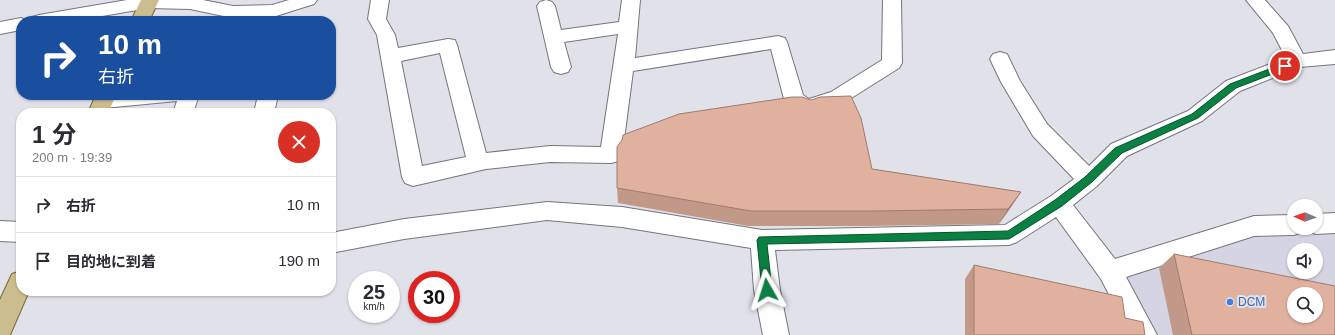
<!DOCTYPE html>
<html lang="ja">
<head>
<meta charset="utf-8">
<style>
	:root { --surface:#fff; --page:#f2f2f3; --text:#2b2b33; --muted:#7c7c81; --line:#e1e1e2 }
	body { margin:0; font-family:Arial,"Noto Sans JP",sans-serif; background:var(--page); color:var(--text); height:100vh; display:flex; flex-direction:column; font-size:15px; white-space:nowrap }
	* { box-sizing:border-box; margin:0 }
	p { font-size:13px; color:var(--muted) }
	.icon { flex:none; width:22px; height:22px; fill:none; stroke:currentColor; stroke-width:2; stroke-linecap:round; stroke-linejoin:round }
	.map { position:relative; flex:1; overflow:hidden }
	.panel { position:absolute; left:16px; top:108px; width:320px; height:188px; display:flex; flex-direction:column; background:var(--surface); border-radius:16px; box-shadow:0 1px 3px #0004 }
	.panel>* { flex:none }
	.top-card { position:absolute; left:16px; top:16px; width:320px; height:84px; border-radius:16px; box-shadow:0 1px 3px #0004; background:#1a4fa0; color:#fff; overflow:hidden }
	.needle { width:26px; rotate:272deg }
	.controls { position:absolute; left:1287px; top:199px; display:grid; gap:8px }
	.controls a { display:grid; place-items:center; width:36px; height:36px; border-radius:50%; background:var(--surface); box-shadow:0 1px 3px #0004; font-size:20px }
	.speed { position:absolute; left:348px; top:271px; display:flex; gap:8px; font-size:20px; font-weight:700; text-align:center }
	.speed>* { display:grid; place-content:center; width:52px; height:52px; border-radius:50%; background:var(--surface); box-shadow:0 1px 3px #0004; line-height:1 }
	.speed small { font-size:10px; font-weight:400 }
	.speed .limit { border:6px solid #d22; background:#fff; color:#111 }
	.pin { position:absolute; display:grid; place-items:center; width:34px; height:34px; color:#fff; margin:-17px; border:2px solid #fff; border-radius:50%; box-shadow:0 1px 4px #0007 }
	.me { position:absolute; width:44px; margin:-22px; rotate:354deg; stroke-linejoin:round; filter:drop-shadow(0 0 3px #0008) }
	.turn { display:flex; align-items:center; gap:14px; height:84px; padding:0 16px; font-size:18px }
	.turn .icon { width:52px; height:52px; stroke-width:2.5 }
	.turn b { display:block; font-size:28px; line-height:34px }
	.round { display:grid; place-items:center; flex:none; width:42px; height:42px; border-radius:21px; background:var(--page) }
	.headline { display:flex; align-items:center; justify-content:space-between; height:68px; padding:0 16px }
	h1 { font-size:24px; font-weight:700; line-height:30px }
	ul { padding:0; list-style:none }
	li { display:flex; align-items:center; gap:12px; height:56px; padding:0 16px; border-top:1px solid var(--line) }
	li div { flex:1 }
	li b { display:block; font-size:15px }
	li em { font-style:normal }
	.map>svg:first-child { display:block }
	.built { fill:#d4d4e3; fill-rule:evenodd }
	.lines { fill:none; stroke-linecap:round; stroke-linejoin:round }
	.minor-casing { stroke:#75757d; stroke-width:2 }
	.major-casing { stroke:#786735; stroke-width:2 }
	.minor { fill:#fff; fill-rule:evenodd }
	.major { fill:#ccbd8e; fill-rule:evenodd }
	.wall { fill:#c29889 }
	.shaded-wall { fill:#9e7c6f }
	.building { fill:#e1b19f; stroke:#9e7c6f; fill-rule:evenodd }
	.route { fill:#0b8043; stroke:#07532c }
	.shop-dot { fill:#3f7fe0; stroke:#e1e1ea; stroke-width:1.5 }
	.labels { text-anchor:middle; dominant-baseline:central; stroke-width:4; stroke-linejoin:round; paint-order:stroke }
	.shop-label { font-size:12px; fill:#366cbe; stroke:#e1e1ea; text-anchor:start }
</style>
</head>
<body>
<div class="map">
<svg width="1335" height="335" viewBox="0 0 1335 335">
	<rect width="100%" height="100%" fill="#e1e1ea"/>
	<path class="built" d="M 1335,229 L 1335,335 L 1151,335 L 1118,276 L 1258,230 ZM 1294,250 L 1316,250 L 1316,272 L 1294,272 ZM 1294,294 L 1316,294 L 1316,316 L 1294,316 Z"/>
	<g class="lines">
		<g class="minor-casing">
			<path id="minor" d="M 127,0 L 203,0 L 233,6 L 272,5 L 289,0 L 317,0 L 314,4 L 273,17 L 233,18 L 190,9 L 149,8 L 73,21 L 30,21 L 32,17 L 39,15 Z
				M 371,0 L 389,0 L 386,19 L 395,35 L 398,48 L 448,39 L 455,40 L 457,45 L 486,153 L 550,146 L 601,147 L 618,34 L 564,42 L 571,67 L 568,72 L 561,74 L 554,72 L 551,67 L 537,6 L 540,2 L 546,0 L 552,2 L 555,6 L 561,30 L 619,22 L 622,0 L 640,0 L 635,58 L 778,36 L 785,38 L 787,42 L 803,95 L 809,99 L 831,92 L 882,60 L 883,0 L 901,0 L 902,63 L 899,68 L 845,102 L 807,114 L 800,112 L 787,104 L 784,99 L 771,49 L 633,71 L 622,155 L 619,161 L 611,163 L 550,162 L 486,169 L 413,186 L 405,183 L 402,177 L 377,35 L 368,19 ZM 440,53 L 466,157 L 422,166 L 401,61 Z
				M 1246,0 L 1265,0 L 1288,26 L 1303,54 L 1335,50 L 1335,64 L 1300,67 L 1240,91 L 1202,121 L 1127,156 L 1097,186 L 1073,205 L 1115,259 L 1254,216 L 1294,215 L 1294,228 L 1304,228 L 1302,232 L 1294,235 L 1254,236 L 1126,277 L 1157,335 L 1130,335 L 1101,279 L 1056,217 L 1017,242 L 1009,245 L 775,250 L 780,290 L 789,335 L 763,335 L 754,290 L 751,248 L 622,227 L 547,220 L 404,239 L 331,253 L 331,233 L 404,219 L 547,202 L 622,207 L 762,230 L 1005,225 L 1051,196 L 1074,179 L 1033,136 L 1001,82 L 990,59 L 993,54 L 1000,52 L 1007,54 L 1020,81 L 1047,124 L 1089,166 L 1111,144 L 1188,111 L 1226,81 L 1286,58 L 1273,33 Z
				M 21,18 L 28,21 L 21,21 L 21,30 L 0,34 L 0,22 Z
				M 100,95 L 199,95 L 193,113 L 173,113 L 177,101 L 104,108 L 97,106 L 94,101 L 97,96 Z
				M 258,95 L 278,95 L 274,113 L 254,113 Z
				M 1335,213 L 1335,233 L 1316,234 L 1308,231 L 1306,228 L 1316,228 L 1316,214 Z
				M 0,221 L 21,222 L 21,242 L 0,241 Z"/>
		</g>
		<g class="major-casing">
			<path id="major" d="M 141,0 L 159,0 L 149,21 L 131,21 Z
				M 96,95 L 116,95 L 108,113 L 88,113 Z
				M 21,271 L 21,291 L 29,291 L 10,335 L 0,335 L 0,300 L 12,274 Z"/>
		</g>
		<use href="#minor" class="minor"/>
		<use href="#major" class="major"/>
	</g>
	<path class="wall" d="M 872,169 L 1021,192 L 1011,207 L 999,224 L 867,226 L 748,226 L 618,203 L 617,188 Z
		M 1174,254 L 1335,335 L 1173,335 L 1159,268 Z
		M 974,265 L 1125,318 L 1145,335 L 965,335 L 965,279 Z"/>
	<path class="shaded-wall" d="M 1021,192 L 1011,207 L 999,224 L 1008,209 Z"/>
	<path class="building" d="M 851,96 L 861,118 L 872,169 L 1021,192 L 1008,209 L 873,211 L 751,211 L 617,188 L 617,147 L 622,140 L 623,135 L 679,114 L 792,97 L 802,97 L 811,100 L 820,97 Z
		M 1174,254 L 1335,286 L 1335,335 L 1192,335 ZM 1294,294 L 1316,294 L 1316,316 L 1294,316 Z
		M 974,265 L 1122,297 L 1125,318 L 1143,322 L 1145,335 L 974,335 Z"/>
	<path class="route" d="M 1285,63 L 1289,66 L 1288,68 L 1236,88 L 1198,118 L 1122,153 L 1092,182 L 1062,206 L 1009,239 L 767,244 L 772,290 L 771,293 L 767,294 L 763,293 L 762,290 L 757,240 L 759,237 L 1008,231 L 1055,200 L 1085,177 L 1115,148 L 1192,114 L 1230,84 Z"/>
	<circle class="shop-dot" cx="1230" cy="302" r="4"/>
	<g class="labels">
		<g class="shop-label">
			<text x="1238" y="302">DCM</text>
		</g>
	</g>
</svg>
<div class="controls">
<a><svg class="needle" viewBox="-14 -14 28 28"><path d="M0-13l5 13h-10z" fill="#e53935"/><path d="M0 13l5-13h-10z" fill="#7c7c81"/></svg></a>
<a><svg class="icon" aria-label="sound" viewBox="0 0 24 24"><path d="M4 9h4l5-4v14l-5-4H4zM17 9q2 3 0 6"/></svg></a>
<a><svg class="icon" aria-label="search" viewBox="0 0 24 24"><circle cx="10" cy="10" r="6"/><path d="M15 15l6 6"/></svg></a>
</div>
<div class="speed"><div>25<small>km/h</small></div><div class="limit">30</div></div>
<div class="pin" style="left:1285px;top:66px;background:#d93025"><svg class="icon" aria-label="arrive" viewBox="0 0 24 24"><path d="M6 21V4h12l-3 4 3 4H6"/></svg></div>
<svg class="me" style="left:767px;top:290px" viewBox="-20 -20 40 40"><path d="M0-17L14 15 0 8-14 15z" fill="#0b8043" stroke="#fff" stroke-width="4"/></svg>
<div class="top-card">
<div class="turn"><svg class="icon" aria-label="right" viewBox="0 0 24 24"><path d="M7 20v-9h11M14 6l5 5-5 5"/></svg><div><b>10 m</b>右折</div></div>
</div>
<section class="panel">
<div class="headline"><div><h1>1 分</h1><p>200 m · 19:39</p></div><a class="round" style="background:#d93025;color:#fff"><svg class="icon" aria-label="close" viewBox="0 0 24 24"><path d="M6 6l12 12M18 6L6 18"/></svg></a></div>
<ul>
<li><svg class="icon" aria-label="right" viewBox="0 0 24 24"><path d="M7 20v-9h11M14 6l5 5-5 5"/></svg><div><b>右折</b></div><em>10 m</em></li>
<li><svg class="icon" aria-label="arrive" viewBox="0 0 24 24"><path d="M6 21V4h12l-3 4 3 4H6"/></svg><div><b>目的地に到着</b></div><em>190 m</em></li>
</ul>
</section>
</div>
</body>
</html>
